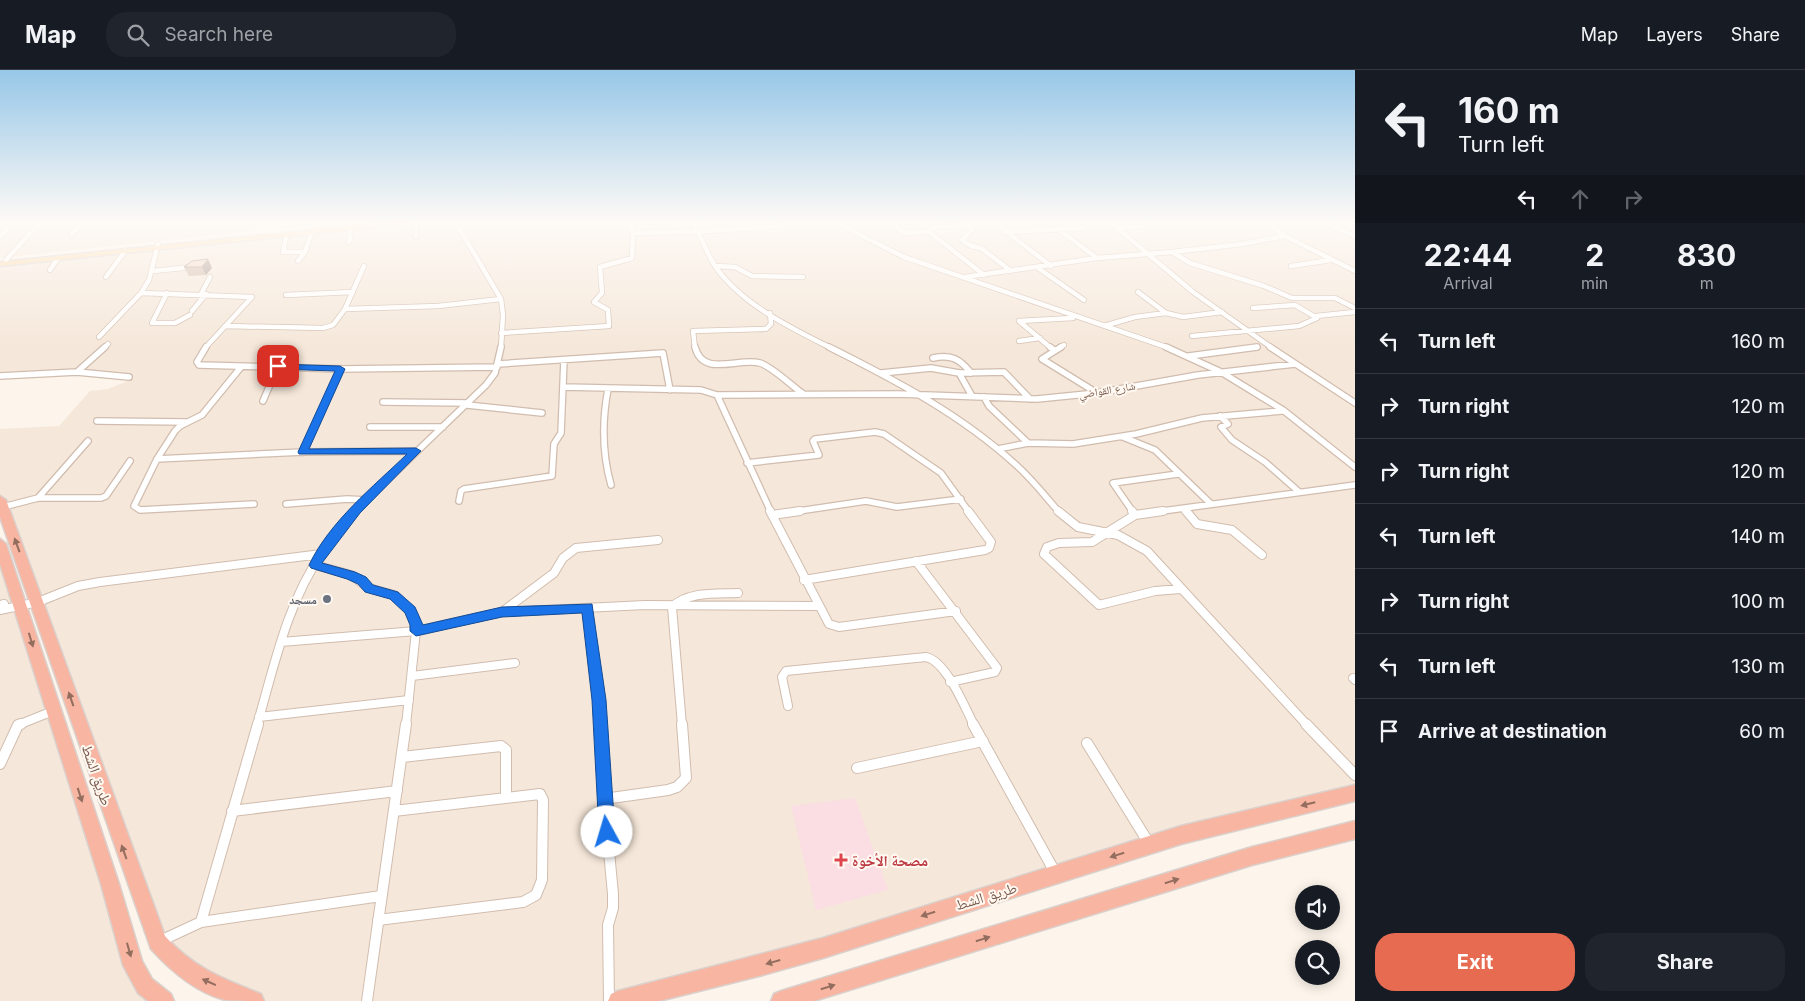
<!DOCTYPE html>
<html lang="en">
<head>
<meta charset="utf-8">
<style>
	:root { --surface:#171b24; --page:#20242c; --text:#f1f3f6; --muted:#9ea1a6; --line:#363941; --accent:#e76b50 }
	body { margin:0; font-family:Inter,"Noto Naskh Arabic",sans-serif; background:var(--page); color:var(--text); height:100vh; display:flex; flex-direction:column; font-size:19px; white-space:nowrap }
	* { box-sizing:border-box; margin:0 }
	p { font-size:16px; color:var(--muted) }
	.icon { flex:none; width:28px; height:28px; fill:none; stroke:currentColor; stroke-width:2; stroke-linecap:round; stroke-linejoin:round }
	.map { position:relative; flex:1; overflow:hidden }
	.details { display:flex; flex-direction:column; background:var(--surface); width:450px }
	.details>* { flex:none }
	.guide { background:#171b24; color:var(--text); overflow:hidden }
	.controls { position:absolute; left:1295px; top:815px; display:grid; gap:10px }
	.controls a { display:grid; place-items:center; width:45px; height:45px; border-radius:50%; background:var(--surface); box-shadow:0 2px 12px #0003; font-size:25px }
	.pin { position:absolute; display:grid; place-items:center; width:42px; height:42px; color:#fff; margin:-21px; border-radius:10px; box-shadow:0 2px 8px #0006 }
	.me { position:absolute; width:55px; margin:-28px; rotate:354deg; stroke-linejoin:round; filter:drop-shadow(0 0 4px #0008) }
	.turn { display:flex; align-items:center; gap:18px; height:105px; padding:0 20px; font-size:22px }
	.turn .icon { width:65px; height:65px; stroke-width:2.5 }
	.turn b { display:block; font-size:35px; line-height:42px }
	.lanes { display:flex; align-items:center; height:48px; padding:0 20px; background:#0003; justify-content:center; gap:25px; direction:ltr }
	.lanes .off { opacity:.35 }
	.eta { display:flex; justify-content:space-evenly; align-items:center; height:85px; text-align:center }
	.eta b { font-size:30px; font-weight:700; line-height:35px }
	.button { display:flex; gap:10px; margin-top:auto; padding:10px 20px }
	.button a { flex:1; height:58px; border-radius:20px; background:var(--accent); color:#fff; font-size:20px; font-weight:700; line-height:58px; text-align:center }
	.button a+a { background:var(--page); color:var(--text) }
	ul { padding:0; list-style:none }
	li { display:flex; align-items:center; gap:15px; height:65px; padding:0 20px; border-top:1px solid var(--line) }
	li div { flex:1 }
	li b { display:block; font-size:19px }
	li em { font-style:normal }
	header { display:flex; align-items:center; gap:30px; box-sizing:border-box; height:70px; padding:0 25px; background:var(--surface); border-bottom:1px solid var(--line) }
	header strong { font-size:24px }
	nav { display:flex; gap:28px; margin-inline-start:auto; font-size:18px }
	.search { width:350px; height:45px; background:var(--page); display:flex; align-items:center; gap:12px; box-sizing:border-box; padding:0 18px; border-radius:20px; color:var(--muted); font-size:19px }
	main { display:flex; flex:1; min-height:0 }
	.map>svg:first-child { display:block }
	.residential { fill:#f5e7d9 }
	.medical { fill:#fbdee3 }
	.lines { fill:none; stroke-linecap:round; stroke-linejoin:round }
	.street-far3-casing { stroke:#d1bdaf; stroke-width:6 }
	.street-far2-casing { stroke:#d1bdaf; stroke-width:8 }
	.street-far1-casing { stroke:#d1bdaf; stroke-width:10 }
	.street-casing { stroke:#d1bdaf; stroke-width:12 }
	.primary-casing { stroke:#dad1cd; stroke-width:3 }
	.highway-casing { stroke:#dad1cd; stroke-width:3 }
	.street-far3 { stroke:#fff; stroke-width:4.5 }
	.street-far2 { stroke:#fff; stroke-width:5.5 }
	.street-far1 { stroke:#fff; stroke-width:8 }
	.street { stroke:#fff; stroke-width:10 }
	.primary { fill:#fbd7a4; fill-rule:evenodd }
	.highway { fill:#f7b5a2; fill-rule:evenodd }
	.wall { fill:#d1b6a7 }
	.shaded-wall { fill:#aa9488 }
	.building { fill:#f3d4c2; stroke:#aa9488 }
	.oneway { fill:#936d5e }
	.route { fill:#1a73e8; stroke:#114b97 }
	.worship-dot { fill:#6b7280; stroke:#fff9f2; stroke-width:2 }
	.health-dot { fill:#e0444e; stroke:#fff9f2; stroke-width:2 }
	.labels { text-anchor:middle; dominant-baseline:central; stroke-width:4; stroke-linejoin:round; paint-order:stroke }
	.far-street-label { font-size:11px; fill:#7a5b4d; stroke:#fff9f2 }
	.worship-label { font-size:12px; font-weight:bold; fill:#5b616d; stroke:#fff9f2; text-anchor:end }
	.near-street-label { font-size:15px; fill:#7a5b4d; stroke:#fff9f2 }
	.near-health-label { font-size:15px; font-weight:bold; fill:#be3a42; stroke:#fff9f2; text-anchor:start }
</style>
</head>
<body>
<header>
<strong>Map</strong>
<div class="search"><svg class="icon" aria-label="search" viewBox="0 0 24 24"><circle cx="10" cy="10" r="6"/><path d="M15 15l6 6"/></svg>Search here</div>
<nav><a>Map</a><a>Layers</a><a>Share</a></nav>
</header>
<main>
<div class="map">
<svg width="1355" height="931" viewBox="0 0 1355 931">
	<rect width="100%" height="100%" fill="#fdf5eb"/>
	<path class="residential" d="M 0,151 L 349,151 L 0,188 Z
		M 417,151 L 1355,151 L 1355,723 L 618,931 L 254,931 L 238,925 L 173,891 L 0,430 L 0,359 L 59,356 L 90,321 L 108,319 L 133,309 L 88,304 L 0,308 L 0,194 Z
		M 0,474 L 133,895 L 164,931 L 0,931 Z"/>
	<path class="medical" d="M 855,728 L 888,820 L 816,840 L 791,736 Z"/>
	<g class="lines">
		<g class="street-far3-casing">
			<path id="street-far3" d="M 88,151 L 99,151
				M 416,151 L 416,167
				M 455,151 L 501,229 L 503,245 L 501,278
				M 630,151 L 632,161 L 637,163 L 709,161 L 856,151
				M 692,151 C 701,165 706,182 715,196 C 741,234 791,258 831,278
				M 833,151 L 904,187 L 1169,278
				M 892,151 L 903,163 L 925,162 L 936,157 L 996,154
				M 1109,151 L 1193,222 L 1272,278
				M 1262,151 L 1285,166 L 1355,201
				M 1319,151 L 1355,166
				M 994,152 L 1051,196
				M 1266,154 L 1311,151
				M 145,156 L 146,151
				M 971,156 L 972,160 L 962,170 L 971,176 L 981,178 L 1011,201
				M 1116,157 L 1145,157 L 1138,151
				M 1058,159 L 1097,188
				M 928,161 L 984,205
				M 1005,162 L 1083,158
				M 71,165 L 84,151
				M 0,167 L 15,151
				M 286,168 L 283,182 L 305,182 L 312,161
				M 349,172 L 352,157
				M 158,174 L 149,210 L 141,223 L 252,227 L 205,278
				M 1172,182 L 1242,174 L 1284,166
				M 6,190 L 41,151
				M 298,191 L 305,182
				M 715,196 L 735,197 L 752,206 L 803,207
				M 1291,196 L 1331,190
				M 1038,198 L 1084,230
				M 50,200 L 58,188
				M 153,201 L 192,197
				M 106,207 L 125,181
				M 965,207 L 1097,188 L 1172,182 L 1190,193 L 1264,216 L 1292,228 L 1335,228 L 1355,238
				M 1138,222 L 1166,243
				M 167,223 L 152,253 L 175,253 L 190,245
				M 201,224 L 210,207
				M 286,225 L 353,222
				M 345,239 L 364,196
				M 192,241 L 206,224
				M 1316,246 L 1355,242
				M 1019,251 L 1073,248
				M 1019,251 L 1051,278
				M 225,256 L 323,258 L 333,255 L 345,239 L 438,236 L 501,229
				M 1104,256 L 1135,247 L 1166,243 L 1183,247 L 1222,242
				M 501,263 L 609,256 L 608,240 L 594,232 L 602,223 L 600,197 L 632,188 L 633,163
				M 1192,266 L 1299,256 L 1317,248 L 1295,235 L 1253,238
				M 99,267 L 141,223
				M 1019,271 L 1040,268
				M 104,278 L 108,274
				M 695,278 L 693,261 L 766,259 L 771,254 L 770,243
				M 1059,278 L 1064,275
				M 1250,278 L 1257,277"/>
		</g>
		<g class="street-far2-casing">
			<path id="street-far2" d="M 206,277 L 197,292 L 199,295 L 341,299 L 497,297
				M 695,277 C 703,308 738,287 760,293 C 771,296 792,316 802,323
				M 829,277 C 895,310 960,344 1015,394 C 1032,409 1045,426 1059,442
				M 1050,277 L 1054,280
				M 1061,277 L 1042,289 L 1097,323
				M 1166,277 L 1221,302 L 1283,340 L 1355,397
				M 1270,277 L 1355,333
				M 1189,286 L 1257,277
				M 933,288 C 951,284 960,289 971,303
				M 498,294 L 663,283 L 670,320
				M 241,297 L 202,345 L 180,356 L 175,361 L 157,389 L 134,436 L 140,440 L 254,434
				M 77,302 L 105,277
				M 881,303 L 931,298 L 959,303 L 1004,302 L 1030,329
				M 959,303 L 972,326
				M 0,306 L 77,302 L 129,307
				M 563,317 L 701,320 L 717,325 L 898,324 L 1037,329 L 1097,323 L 1198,305 L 1295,294
				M 608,319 C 602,351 602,383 611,415
				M 717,325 L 771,442
				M 984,327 L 989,336 L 1028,373
				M 263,331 L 278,296
				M 383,332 L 469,333
				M 467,335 L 542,343
				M 1220,346 L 1228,354 L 1221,357 L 1232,370 L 1265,392 L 1298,421
				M 97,351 L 186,352
				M 370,357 L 443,357
				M 1123,367 L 1155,380 L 1211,434
				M 998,379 L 1028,373 L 1073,374 L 1136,364 L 1202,348 L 1282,341
				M 303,382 L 341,299
				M 157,389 L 303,382 L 416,381
				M 747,393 L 819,385 L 813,371 L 815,369 L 875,362 L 884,364 L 941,403 L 969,442
				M 38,428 L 88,371
				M 459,431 L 461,421 L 464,419 L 552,406 L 554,374 L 561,363 L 564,290
				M 286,434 L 347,429 L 367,430
				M 3,437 L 38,428 L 101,428 L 106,426 L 130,391
				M 1184,439 L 1187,442
				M 354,442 L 486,315 L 495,303 L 501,277
				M 792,442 L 866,431 L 897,437 L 961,429
				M 1133,442 L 1113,413 L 1178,404
				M 1155,442 L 1355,415"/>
		</g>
		<g class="street-far1-casing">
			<path id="street-far1" d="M 770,441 L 829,554 L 839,557 L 956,541
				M 1058,441 L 1078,457 L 1118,465 L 1147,481 L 1307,655
				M 1132,441 L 1135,445
				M 1163,441 L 1135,445 L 1092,472 L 1059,473 L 1047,477 L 1044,484 L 1099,535 L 1155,521 L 1180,519
				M 1186,441 L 1197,454 L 1232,460 L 1262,485
				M 772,445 L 800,441
				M 916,491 L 997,598 L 995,602 L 950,612
				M 315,495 L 351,505 L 369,518 L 394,525 L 410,540 L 417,555 L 416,561 L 502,542 L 645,535 L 818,536
				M 804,510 L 985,480 L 989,478 L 991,472 L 968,441
				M 0,535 L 4,534 L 5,539
				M 588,538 L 600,655
				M 0,540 L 38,532 L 78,516 L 100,512 L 321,484
				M 502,542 L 554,503 L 563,488 L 576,478 L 658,470
				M 281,572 L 416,561 L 406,655
				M 412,606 L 515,593
				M 1353,608 L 1355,610
				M 788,636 L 782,607 L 786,601 L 926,587 C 947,592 964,636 974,655
				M 259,647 L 409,630
				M 18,655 L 53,641
				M 257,655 C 274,597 287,533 322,483 C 332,468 344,455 355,441
				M 682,655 L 672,537 C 688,521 717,524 738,523"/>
		</g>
		<g class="street-casing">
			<path id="street" d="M 600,654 L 604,729 L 613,824 L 613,838 L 608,855 L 609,931
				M 973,654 L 1056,804
				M 1306,654 L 1355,705
				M 1087,673 L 1150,775
				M 402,687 L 501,676 L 506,680 L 506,727
				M 0,694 L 18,655 L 21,654
				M 857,698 L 983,671
				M 604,729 L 668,720 L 677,717 L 686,708 L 682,654
				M 232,741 L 397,721
				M 378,850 L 523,832 L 536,825 L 542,810 L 543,730 L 540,724 L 394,741
				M 201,852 L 381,826
				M 158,872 L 201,852 L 258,654
				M 367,931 L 406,654"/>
		</g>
		<g class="primary-casing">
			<path id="primary" d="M 399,151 L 419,151 L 416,153 L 0,196 L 0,192 Z"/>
		</g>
		<g class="highway-casing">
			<path id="highway" d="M 0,426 L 6,430 L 165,866 C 195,899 222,908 261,924 L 264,931 C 252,931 236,931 225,930 C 195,922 171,901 151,879 L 0,447 Z
				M 0,469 L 6,474 L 119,814 L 142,891 L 152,909 L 171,924 L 174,931 L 148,931 L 138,923 L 123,895 L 101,814 L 0,494 Z
				M 1355,715 L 1355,731 L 1181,774 L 823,888 L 759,906 L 659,931 L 608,931 L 611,924 L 618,921 L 823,868 L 1181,756 Z
				M 1355,751 L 1355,769 L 1252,795 L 814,931 L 771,931 L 774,924 L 781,921 L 1252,777 Z"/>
		</g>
		<use href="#street-far3" class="street-far3"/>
		<use href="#street-far2" class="street-far2"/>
		<use href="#street-far1" class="street-far1"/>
		<use href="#street" class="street"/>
		<use href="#primary" class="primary"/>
		<use href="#highway" class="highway"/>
	</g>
	<path class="wall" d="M 192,191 L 212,198 L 206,205 L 189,206 L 184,197 Z"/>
	<path class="shaded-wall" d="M 208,189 L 212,198 L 206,205 L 202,197 Z"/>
	<path class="building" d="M 208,189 L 202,197 L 184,197 L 192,191 Z"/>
	<defs><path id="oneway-solid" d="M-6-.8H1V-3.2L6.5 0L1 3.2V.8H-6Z" transform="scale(1.25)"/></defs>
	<g class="oneway">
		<use href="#oneway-solid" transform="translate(17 475) rotate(-110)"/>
		<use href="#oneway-solid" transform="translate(31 570) rotate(73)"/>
		<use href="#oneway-solid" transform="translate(71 629) rotate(-109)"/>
		<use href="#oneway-solid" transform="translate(80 725) rotate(72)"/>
		<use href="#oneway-solid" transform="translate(1308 734) rotate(166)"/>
		<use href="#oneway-solid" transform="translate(124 782) rotate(-110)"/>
		<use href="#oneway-solid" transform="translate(1117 785) rotate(163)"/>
		<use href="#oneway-solid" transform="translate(1172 811) rotate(-17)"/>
		<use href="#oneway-solid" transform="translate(928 844) rotate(162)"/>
		<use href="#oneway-solid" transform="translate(983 869) rotate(-17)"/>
		<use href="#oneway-solid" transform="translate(129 880) rotate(74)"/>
		<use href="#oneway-solid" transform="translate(773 892) rotate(164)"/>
		<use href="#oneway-solid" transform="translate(209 912) rotate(-156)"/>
		<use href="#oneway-solid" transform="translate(828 917) rotate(-17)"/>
	</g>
	<linearGradient id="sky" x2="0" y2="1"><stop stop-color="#97c7e8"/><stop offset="0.54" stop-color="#fefaf6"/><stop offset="1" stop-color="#fefaf6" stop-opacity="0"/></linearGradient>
	<rect width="1355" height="281" fill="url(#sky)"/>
	<path class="route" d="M 275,294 L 340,296 L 345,299 L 309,379 L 416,378 L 421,381 L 360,443 L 322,493 L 355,502 L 366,507 L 373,515 L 398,522 L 415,537 L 423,555 L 502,537 L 592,534 L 606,630 L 615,762 L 613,768 L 607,770 L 601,768 L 599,762 L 592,630 L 582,543 L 502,547 L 416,566 L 410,561 L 410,555 L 405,543 L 390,529 L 365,522 L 358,514 L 347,509 L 311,498 L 309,495 C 330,451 373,417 407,384 L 299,384 L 298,382 L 335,301 L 278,299 L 275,298 Z"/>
	<circle class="worship-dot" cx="327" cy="529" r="5"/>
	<path class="health-dot" d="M838.5 782.5h5v5h5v5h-5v5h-5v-5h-5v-5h5z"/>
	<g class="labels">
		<g class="far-street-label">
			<text transform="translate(1107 320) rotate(-9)">شارع القواضي</text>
		</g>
		<g class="worship-label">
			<text x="317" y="529">مسجد</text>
		</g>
		<g class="near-street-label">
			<text transform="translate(97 705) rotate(71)">طريق الشط</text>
			<text transform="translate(986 826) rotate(-17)">طريق الشط</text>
		</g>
		<g class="near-health-label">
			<text x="852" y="790">مصحة الأخوة</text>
		</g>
	</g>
</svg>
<div class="controls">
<a><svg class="icon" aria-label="sound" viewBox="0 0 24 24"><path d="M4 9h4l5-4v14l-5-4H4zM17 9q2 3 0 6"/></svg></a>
<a><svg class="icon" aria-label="search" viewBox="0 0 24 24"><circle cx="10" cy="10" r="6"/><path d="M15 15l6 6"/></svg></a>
</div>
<div class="pin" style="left:278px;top:296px;background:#d93025"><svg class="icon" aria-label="arrive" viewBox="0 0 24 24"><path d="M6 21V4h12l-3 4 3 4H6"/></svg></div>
<svg class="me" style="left:607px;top:762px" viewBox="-20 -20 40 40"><circle r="19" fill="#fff"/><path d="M0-13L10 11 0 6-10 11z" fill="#1a73e8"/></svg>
</div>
<section class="details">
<div class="guide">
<div class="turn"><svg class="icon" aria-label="left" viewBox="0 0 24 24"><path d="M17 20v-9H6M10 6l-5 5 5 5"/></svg><div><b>160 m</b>Turn left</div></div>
<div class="lanes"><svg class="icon" aria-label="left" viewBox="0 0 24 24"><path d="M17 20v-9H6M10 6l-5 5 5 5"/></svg><svg class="icon off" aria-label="ahead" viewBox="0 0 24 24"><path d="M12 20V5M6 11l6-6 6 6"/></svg><svg class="icon off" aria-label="right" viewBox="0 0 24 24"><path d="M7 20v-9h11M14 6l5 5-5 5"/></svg></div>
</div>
<div class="eta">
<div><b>22:44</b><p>Arrival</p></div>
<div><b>2</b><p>min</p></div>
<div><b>830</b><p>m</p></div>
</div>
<ul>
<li><svg class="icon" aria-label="left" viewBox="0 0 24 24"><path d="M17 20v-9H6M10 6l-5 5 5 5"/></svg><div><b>Turn left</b></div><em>160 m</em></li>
<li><svg class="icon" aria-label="right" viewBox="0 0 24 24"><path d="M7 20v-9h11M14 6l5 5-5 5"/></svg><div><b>Turn right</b></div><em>120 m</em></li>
<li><svg class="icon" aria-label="right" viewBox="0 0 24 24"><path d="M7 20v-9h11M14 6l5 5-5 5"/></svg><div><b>Turn right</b></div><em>120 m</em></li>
<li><svg class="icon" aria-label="left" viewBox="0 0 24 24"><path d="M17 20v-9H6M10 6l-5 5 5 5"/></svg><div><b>Turn left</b></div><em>140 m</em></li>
<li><svg class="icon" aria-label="right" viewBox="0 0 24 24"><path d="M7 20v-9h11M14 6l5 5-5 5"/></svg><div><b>Turn right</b></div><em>100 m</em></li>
<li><svg class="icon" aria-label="left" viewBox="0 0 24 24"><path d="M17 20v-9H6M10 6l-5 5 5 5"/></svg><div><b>Turn left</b></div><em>130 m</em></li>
<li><svg class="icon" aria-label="arrive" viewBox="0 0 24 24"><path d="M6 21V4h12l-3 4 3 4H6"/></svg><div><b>Arrive at destination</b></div><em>60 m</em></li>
</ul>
<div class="button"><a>Exit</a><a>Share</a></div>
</section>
</main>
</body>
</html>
